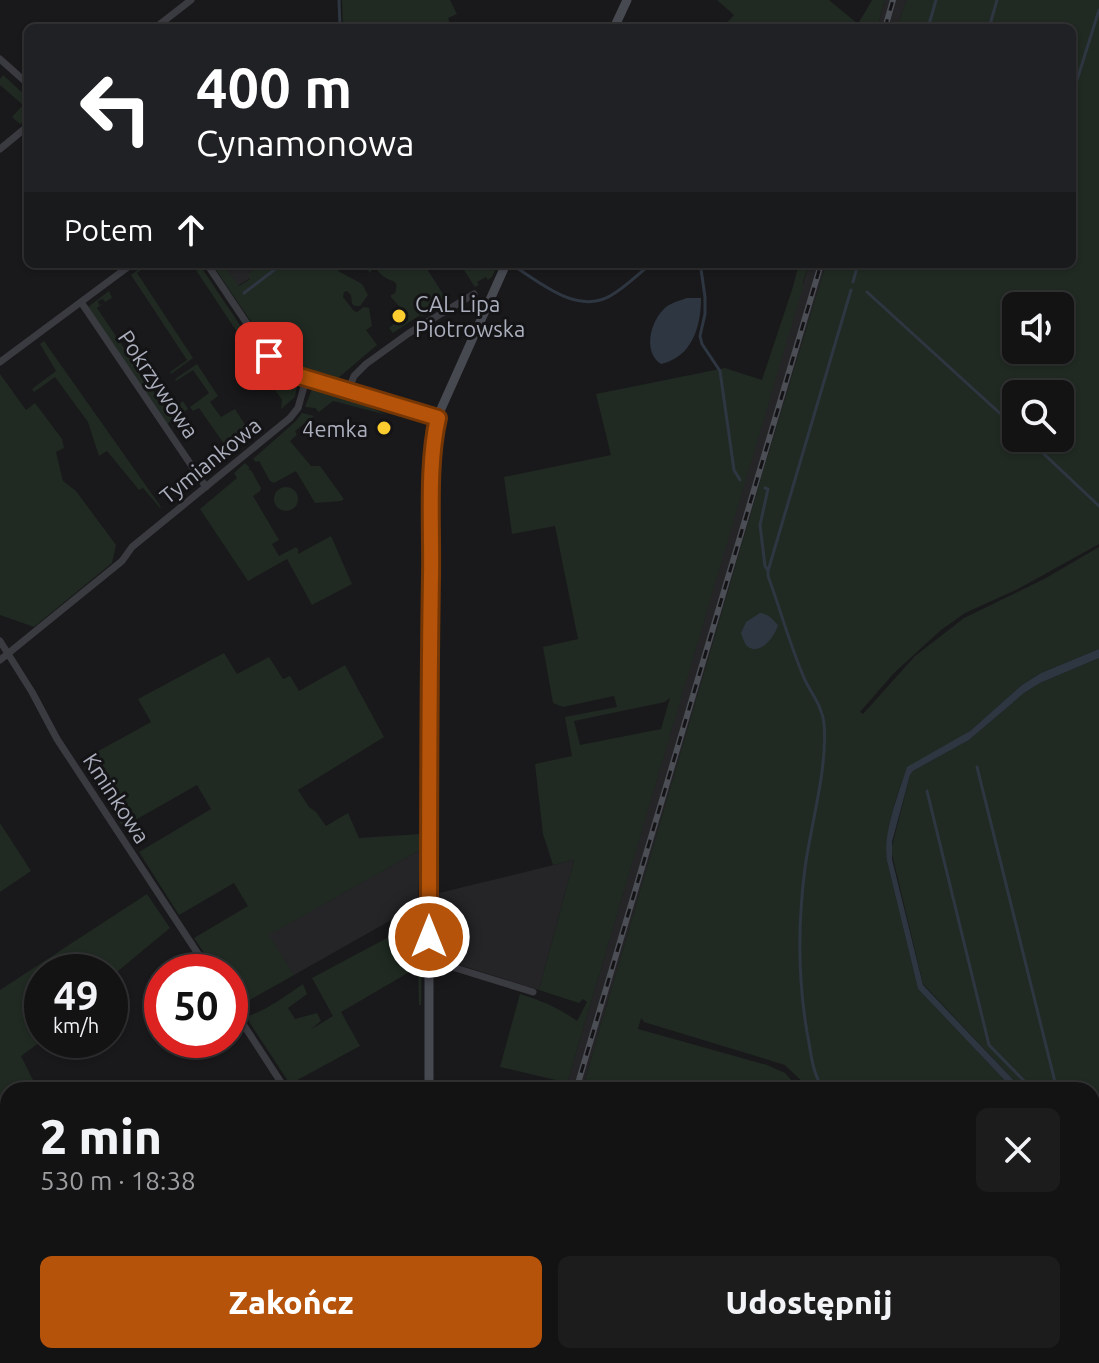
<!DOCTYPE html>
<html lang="pl">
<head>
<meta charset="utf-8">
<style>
	:root { --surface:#131314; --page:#1c1c1d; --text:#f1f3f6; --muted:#9d9ea0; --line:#323234; --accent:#b45309 }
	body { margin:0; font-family:Ubuntu,sans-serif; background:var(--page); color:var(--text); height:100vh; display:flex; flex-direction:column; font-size:30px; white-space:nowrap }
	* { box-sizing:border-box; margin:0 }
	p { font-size:26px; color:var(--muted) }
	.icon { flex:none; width:44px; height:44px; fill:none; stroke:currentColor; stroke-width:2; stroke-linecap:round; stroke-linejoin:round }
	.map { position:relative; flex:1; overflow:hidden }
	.side { position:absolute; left:0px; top:1082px; width:1100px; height:282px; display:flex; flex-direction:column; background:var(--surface); border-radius:24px 24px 0 0; box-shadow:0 2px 6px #0004,0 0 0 2px var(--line) }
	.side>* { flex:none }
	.hud { position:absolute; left:24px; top:24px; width:1052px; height:244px; border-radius:12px; box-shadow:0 2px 6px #0004,0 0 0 2px var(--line); background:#202124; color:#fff; overflow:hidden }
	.controls { position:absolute; left:1002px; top:292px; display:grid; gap:16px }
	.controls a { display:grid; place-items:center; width:72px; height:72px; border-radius:12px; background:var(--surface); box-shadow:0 2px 6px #0004,0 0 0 2px var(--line); font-size:40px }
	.speed { position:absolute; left:24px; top:954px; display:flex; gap:16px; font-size:40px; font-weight:700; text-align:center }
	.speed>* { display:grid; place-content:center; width:104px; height:104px; border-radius:50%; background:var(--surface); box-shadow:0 2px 6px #0004,0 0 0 2px var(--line); line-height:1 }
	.speed small { font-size:20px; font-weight:400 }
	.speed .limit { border:12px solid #d22; background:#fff; color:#111 }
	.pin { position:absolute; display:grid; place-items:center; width:68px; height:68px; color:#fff; margin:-34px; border-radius:16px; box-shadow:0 4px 12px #0006 }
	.me { position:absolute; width:88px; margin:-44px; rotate:0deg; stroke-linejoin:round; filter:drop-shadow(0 0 6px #0008) }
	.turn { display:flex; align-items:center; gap:28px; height:168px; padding:0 40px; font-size:36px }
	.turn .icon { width:104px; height:104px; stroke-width:2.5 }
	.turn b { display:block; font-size:56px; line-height:68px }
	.then { display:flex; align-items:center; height:76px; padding:0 40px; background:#0003; gap:16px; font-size:30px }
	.round { display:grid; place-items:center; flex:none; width:84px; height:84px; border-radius:12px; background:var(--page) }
	.headline { display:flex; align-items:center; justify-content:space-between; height:136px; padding:0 40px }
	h1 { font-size:48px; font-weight:800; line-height:60px }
	.primary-button { display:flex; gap:16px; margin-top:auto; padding:16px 40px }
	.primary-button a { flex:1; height:92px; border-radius:12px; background:var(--accent); color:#fff; font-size:32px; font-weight:800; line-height:92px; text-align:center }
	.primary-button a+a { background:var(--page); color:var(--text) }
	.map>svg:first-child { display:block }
	.built { fill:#252528 }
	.green { fill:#202a22; fill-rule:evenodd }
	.water { fill:#2e3641 }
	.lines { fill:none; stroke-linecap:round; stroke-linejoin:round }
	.stream { stroke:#2e3641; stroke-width:3 }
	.minor { stroke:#3a3a41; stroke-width:7 }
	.secondary { stroke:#474951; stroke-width:9 }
	.rail-casing { stroke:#4c4e56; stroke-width:6 }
	.rail { stroke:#141416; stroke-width:3; stroke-dasharray:9; stroke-linecap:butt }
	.route-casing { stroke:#753606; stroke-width:20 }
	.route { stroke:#b45309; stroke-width:14 }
	.poi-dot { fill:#fdcc2f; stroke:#141416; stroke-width:3 }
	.labels { text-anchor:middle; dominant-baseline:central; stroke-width:6; stroke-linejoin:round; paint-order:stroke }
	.poi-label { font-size:22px; fill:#abaebc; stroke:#141416; text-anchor:start }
	.street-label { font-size:22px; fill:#abaebc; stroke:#141416 }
</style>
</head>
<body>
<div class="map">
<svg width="1099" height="1363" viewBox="0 0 1099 1363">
	<rect width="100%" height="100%" fill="#19191b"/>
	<path class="built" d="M 885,0 L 906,0 L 897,28 L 877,28 Z
		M 223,264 L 271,264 L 238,286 Z
		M 809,264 L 826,264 L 764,468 L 582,1090 L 565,1090 Z
		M 420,850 L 418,905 L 413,908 L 406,908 L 407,911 L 294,975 L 268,935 Z
		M 574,860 L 539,990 L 447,961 L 440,953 L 439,893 Z"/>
	<path class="green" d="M 342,0 L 450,0 L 457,14 L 448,18 L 452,28 L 343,28 Z
		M 717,0 L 829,0 L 858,24 L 872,0 L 885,0 L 877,28 L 722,28 L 734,15 Z
		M 906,0 L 1099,0 L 1099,544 L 1018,589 L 965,613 L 941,630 L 894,673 L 860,712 L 863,714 L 915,656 L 964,618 L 1046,578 L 1099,547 L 1099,649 L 1041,673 L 1022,685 L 970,731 L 907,770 C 897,790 883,840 887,861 L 918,989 L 1014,1090 L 811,1090 L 785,1065 L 644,1022 L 641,1018 L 638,1029 L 767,1065 L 785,1073 L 800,1090 L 582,1090 L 764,468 L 826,264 L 1072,264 L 1072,28 L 897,28 ZM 1016,306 L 1060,306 L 1060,350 L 1016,350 ZM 1016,394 L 1060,394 L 1060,438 L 1016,438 Z
		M 3,75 L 28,98 L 28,110 L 25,109 L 23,111 L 26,114 L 28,112 L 28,118 L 20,124 L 12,117 L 23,105 L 0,85 L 0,79 Z
		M 146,264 L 149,264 L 137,273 L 193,358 L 171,374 L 170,372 L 187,360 L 131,275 Z
		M 192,264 L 199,264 L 266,364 L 280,377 L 297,385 L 295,397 L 281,409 L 282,400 Z
		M 212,264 L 223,264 L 239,286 L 250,279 L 248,275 L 253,271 L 251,269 L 258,264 L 331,264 L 340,272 L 362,284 L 368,295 L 360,306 L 355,306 L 352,304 L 351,295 L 347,291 L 344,292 L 343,297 L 354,311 L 357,312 L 364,307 L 369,308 L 372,326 L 366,330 L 377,345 L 337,379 L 319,375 L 318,378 C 299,372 285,366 271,351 Z
		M 363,264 L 424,264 L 448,302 L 422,316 L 420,315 L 393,333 L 389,328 L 406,314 L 391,297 L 391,295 L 395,293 C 400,278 391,283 383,276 C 380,274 378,271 376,269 L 372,269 L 370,273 Z
		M 460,264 L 498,264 L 492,277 L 488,280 L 486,277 L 477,282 L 479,285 L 475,287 Z
		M 799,264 L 809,264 L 803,282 L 803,287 L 565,1090 L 558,1090 L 560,1081 L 500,1067 L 520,994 C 540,1000 561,1009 577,1021 L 587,1002 L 583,999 L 579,1003 L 539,990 L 574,860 L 553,865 L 543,834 L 535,764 L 572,756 L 565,717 L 617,707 L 614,696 L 563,707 L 553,703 L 543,647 L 578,639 L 555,526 L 512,534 L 504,477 L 611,455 L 596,394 L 725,368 L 762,380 L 792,290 ZM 670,698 L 661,729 L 580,745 L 574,721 L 665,702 Z
		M 109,291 L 112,298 L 105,302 L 103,299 L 98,301 L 99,305 L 102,304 L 97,308 L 170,416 L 178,412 L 175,408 L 183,401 L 188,409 L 167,424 L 88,307 Z
		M 44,341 L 161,507 L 160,508 L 143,488 L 139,490 L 107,451 L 99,456 L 88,422 L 55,377 L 34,392 L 32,389 L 56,371 L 40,344 Z
		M 197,364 L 218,396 L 210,402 L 221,417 L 235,409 L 251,434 L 222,457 L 218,450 L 224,445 L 222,441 L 199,408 L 193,411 L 190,407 L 209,393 L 193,370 L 176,381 L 175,379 Z
		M 0,374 L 26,410 L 35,403 L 62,439 L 64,448 L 56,452 L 63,481 L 76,491 L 116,545 L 112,563 L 34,627 L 0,615 Z
		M 312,389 L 352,399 L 387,415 L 333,401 L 319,412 L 315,408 L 305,407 Z
		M 302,413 L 314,416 L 295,431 L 297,435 L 290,441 L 311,466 L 320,466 L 344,499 L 341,501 L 315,503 L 296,471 L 274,483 L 270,481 L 259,461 L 256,462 L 253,459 L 296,421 Z
		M 245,463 L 250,468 L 248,470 L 251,470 L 261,488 L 260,491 L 253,496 L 279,540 L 272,544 L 279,556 L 296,547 L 298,549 L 298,554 L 331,536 L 352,584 L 312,605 L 287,559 L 248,581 L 200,509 L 237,478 L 234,473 Z
		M274 499a12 12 0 1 1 24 0a12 12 0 1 1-24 0Z
		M 224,653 L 237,674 L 269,657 L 283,679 L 290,676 L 299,691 L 345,665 L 384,737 L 298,790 L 309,807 L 316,812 L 326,826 L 348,813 L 359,838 L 421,834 L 420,850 L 269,935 L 294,975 L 239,1006 L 230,992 L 230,972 L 217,972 L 194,938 L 248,906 L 234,883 L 179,915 L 139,852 L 211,809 L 197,785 L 123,827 L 85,769 L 86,765 L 82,760 L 151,722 L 138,699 Z
		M 1099,658 L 1099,1363 L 1085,1363 L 1077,1356 L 1092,1356 L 1092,1090 L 1023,1090 L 923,984 L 891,850 L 910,775 L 913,771 L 969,740 L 1024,693 L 1040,683 Z
		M 0,823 L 31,871 L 0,892 Z
		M 147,894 L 170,928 L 118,971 L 115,982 L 110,986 L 110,972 L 42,972 L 43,1040 L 21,1056 L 38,1090 L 8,1090 L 8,1164 L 0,1163 L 0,990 Z
		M 418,920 L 422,920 L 421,941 L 419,941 L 419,946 L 422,946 L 421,1005 L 419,1005 L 418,967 L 341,1012 L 360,1046 L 290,1084 L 246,1017 C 267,1010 284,997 303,984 L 307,994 L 288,1008 L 295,1019 L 317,1013 L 321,1021 L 310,1030 L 333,1016 L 312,978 L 417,922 Z
		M 0,1336 L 8,1340 L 8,1356 L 38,1356 L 49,1363 L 7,1363 L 0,1359 Z
		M 427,1356 L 488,1356 L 486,1363 L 425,1363 Z
		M 506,1356 L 1071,1356 L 1079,1363 L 504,1363 Z"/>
	<path class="water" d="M 687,298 L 701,298 C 701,327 692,357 661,364 C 643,353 650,323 663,310 C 669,303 679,301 687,298 Z
		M 760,613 C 769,614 772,619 778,625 C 775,636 760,657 747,646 C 744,643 742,636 741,633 L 746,622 Z
		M 1099,649 L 1099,658 L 1040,683 L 1024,693 L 969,740 L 913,771 L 910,775 L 892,842 L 892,859 L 923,985 L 1023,1090 L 1014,1090 L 918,989 L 887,861 C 882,835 899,792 907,767 L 970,731 L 1022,685 L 1041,673 Z"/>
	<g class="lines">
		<path class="stream" d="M 339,0 L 340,28
			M 928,28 L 936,0
			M 989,28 L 997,0
			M 1072,96 L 1099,10
			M 695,264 L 701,269 L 705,297 L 705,314 L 700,336 L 702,344 L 720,371 L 734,470 L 740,480
			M 517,268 C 543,285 578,314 610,296 C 625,288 638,274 651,264
			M 853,282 L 858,264
			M 867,292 L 1016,428
			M 244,293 L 282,264
			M 1027,438 L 1099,506
			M 765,488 L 768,489 L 760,525 L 765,566 L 768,571
			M 977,767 L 1057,1090
			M 927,791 L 989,1045 L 1033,1090
			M 824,1090 C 812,1074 811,1052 807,1032 C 798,979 798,922 805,868 C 811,824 828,767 824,723 C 822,706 812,695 805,680 C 790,646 781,611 768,576 L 768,571 L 851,290
			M 1092,1133 L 1099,1127
			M 1092,1141 L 1099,1135
			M 0,1166 L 8,1167
			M 1092,1169 L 1099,1176
			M 265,1356 L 273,1363
			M 1064,1356 L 1071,1363
			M 899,1363 L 901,1356
			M 905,1363 L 907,1356"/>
		<path class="minor" d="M 155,28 L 191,0
			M 0,59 L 28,84
			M 0,149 L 28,126
			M 207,264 L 266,352 L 283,369 L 306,379 L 438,418
			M 81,302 L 206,487
			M 0,362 L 132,264
			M 348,391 L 354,376 L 366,364 L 409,333 L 474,294
			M 0,641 L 32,692 L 57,739 L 210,972
			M 0,660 L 122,561 L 132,547 L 290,418 L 298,408 L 306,379
			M 428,962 L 436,962 L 533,992
			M 230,1004 L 286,1090"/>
		<path class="secondary" d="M 614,28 L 627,0
			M 429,1090 L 429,693 L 435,431 L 441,409 L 506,264
			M 412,1363 L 414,1356"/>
		<g class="rail-casing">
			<path id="rail" d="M 885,28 L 893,0
				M 576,1090 L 821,264
				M 491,1363 L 493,1356"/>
		</g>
		<use href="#rail" class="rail"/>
	</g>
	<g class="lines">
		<g class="route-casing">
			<path id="route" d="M 269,356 L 283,369 L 296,375 L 438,418 C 427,465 432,527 431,576 C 429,696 429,816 429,937"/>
		</g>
		<use href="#route" class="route"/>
	</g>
	<g class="poi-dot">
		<circle cx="399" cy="316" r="8"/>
		<circle cx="384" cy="428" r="8"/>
	</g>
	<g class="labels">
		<g class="poi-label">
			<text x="415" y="303">CAL Lipa<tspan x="415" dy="25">Piotrowska</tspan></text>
			<text x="368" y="428" text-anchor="end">4emka</text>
		</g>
		<g class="street-label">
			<text transform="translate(159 384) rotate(56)">Pokrzywowa</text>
			<text transform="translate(210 460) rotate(-39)">Tymiankowa</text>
			<text transform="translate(117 798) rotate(57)">Kminkowa</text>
		</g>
	</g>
</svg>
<div class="controls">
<a><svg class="icon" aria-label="sound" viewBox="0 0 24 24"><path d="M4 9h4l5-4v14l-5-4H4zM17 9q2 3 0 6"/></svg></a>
<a><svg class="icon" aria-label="search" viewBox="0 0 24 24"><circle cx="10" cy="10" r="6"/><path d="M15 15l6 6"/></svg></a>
</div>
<div class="speed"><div>49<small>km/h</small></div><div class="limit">50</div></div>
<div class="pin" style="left:269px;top:356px;background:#d93025"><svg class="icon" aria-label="arrive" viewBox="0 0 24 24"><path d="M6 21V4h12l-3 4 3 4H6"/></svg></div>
<svg class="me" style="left:429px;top:937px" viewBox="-20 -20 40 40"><circle r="17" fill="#b45309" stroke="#fff" stroke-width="3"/><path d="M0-11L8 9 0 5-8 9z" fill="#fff"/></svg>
<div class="hud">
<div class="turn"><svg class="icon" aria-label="left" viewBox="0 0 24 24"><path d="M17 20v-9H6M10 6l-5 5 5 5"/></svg><div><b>400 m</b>Cynamonowa</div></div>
<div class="then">Potem<svg class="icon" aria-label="ahead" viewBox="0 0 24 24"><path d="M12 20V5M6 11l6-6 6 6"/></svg></div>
</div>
<section class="side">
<div class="headline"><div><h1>2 min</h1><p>530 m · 18:38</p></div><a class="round"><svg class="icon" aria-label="close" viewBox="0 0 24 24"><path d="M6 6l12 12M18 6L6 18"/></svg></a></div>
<div class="primary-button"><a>Zakończ</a><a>Udostępnij</a></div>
</section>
</div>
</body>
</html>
